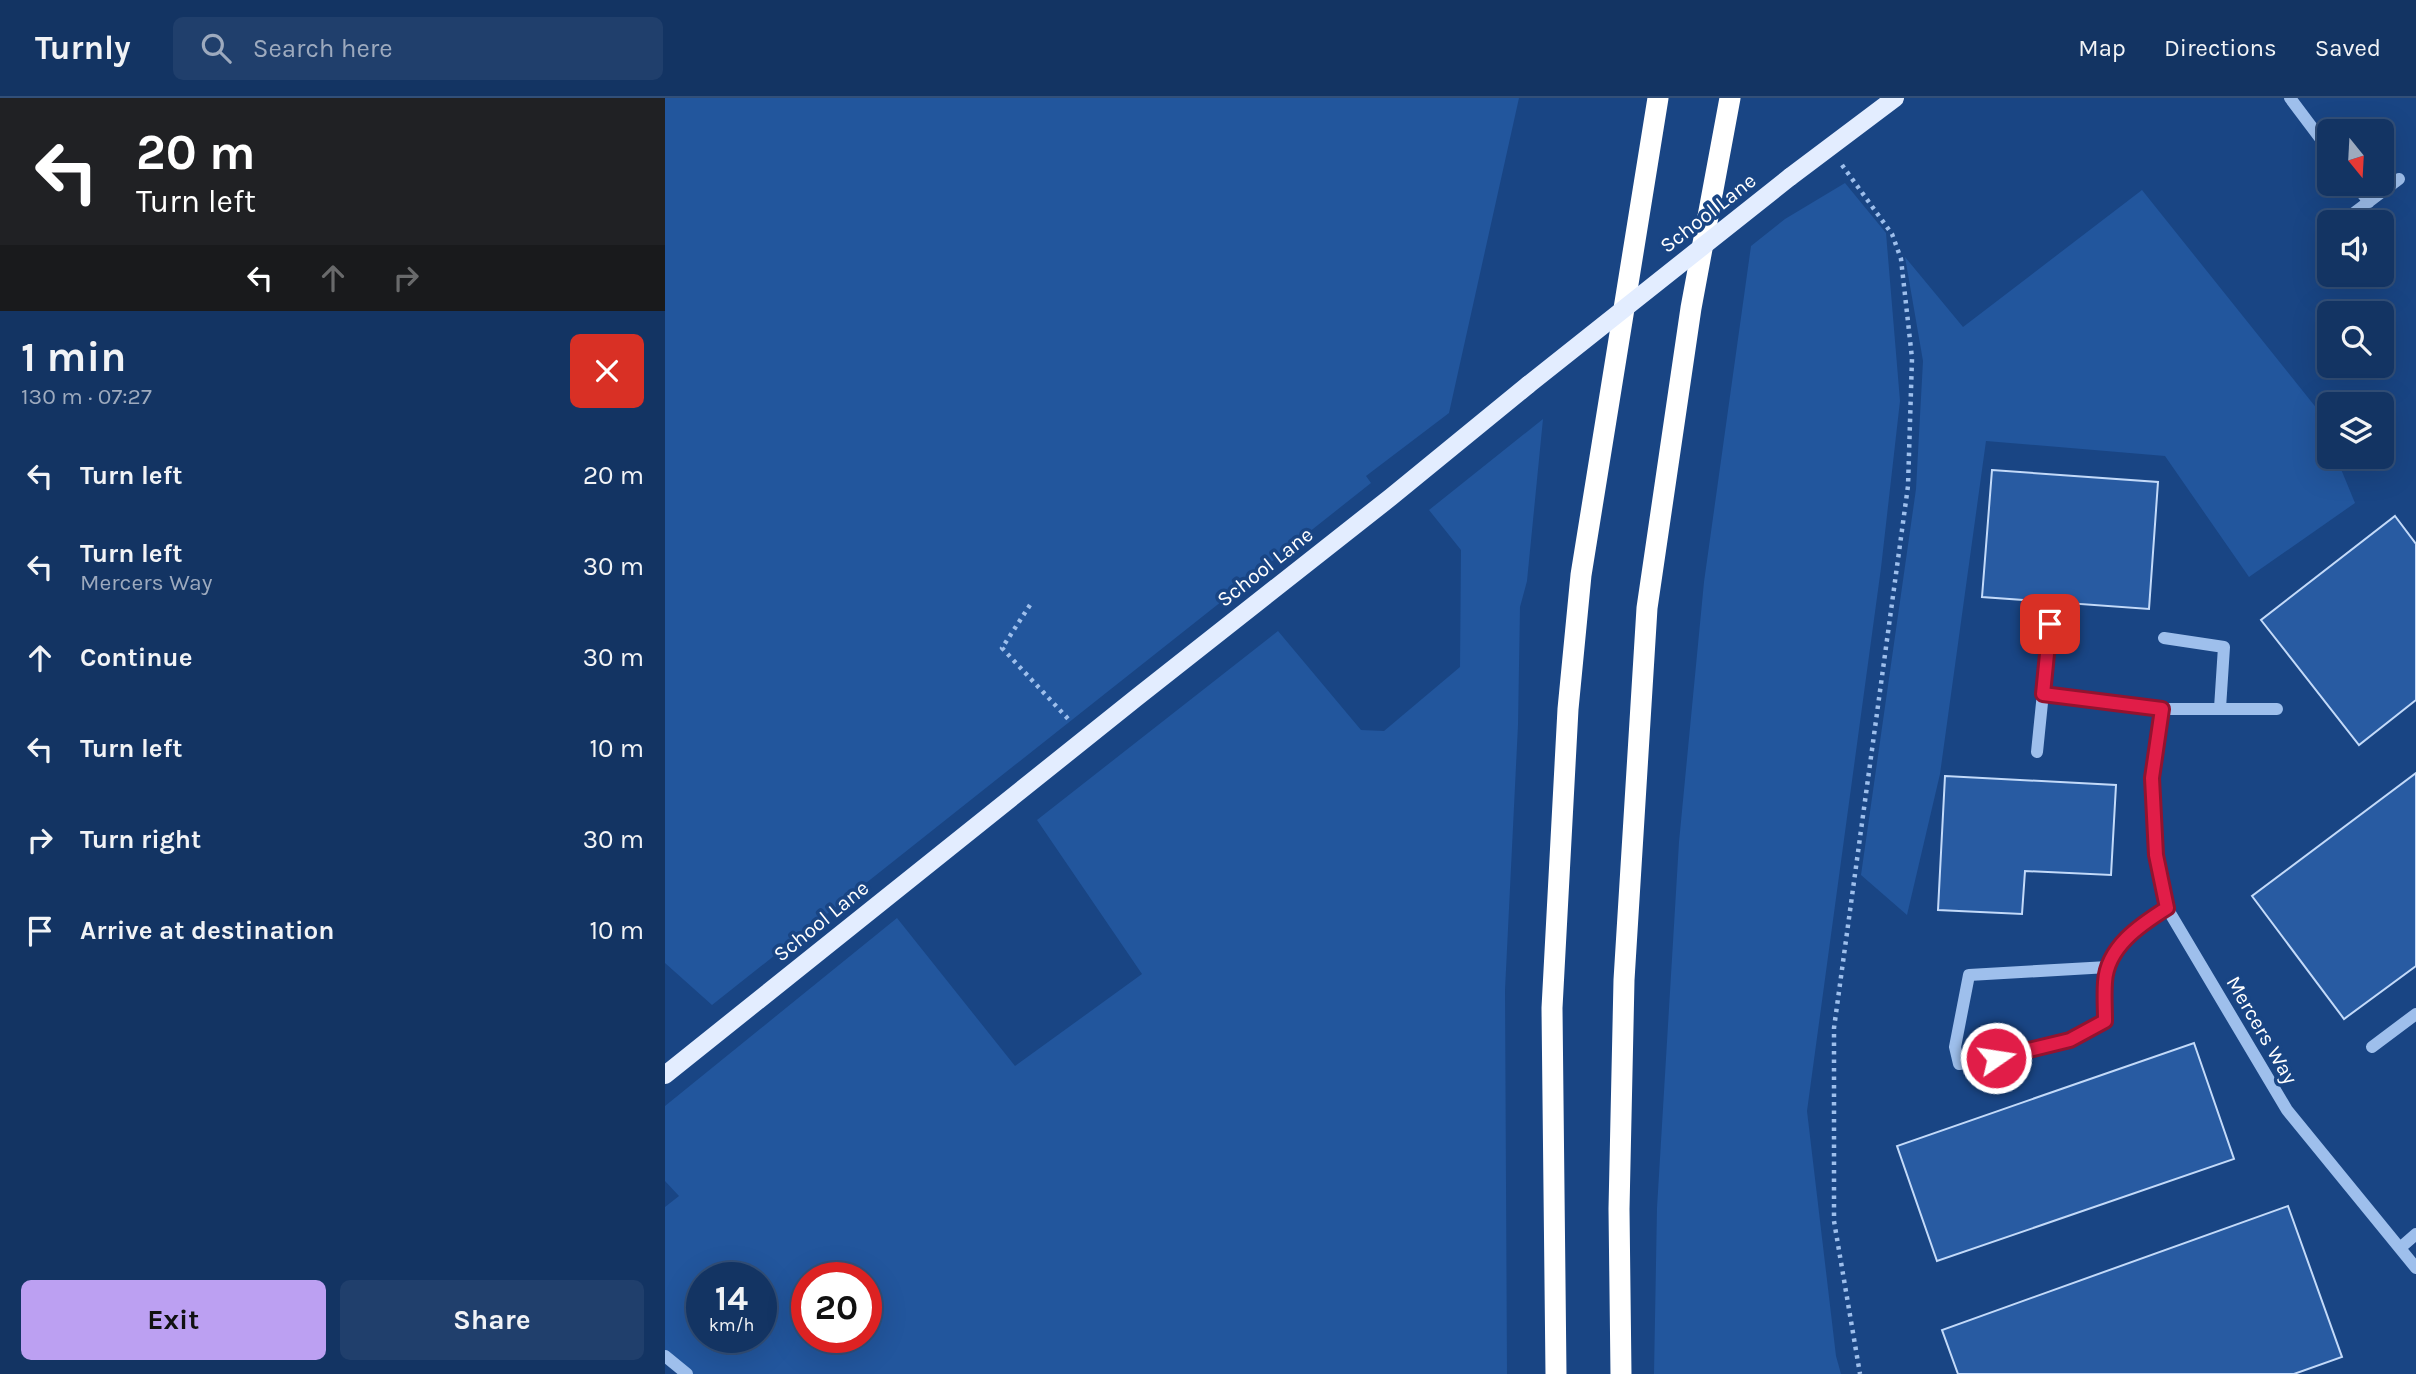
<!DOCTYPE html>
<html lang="en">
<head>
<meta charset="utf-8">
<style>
	:root { --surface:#133463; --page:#203f6c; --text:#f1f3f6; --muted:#9daabe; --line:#324f78; --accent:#bca0f2 }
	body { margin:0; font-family:Karla,sans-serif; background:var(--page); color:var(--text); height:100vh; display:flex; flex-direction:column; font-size:26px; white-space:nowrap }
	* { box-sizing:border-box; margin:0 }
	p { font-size:23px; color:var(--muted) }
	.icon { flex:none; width:38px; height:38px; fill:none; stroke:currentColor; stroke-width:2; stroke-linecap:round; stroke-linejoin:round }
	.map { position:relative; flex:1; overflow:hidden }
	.drawer { display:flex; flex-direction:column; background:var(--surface); width:665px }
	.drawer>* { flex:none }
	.hud { background:#202124; color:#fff; overflow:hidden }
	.needle { width:46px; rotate:162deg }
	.buttons { position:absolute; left:1652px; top:21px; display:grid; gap:14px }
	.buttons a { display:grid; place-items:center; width:77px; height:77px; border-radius:10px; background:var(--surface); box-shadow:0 7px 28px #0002,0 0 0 2px var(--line); font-size:35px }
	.speed { position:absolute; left:21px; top:1164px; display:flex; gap:14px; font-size:35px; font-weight:700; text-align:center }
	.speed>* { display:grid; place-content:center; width:91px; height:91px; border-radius:50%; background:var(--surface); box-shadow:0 7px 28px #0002,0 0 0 2px var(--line); line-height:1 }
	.speed small { font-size:18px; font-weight:400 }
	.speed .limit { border:10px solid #d22; background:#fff; color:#111 }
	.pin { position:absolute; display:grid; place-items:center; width:60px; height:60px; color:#fff; margin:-30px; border-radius:14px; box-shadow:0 4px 10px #0006 }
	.me { position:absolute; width:77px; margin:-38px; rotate:77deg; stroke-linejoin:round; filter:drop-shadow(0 0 5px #0008) }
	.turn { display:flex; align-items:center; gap:24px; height:147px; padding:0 21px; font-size:32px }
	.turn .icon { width:91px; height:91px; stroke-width:2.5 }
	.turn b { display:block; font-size:49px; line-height:60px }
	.lanes { display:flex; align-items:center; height:66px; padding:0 21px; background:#0003; justify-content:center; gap:35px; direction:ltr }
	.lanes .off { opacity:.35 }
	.round { display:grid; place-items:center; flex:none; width:74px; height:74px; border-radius:10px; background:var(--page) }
	.overview { display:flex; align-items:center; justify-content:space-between; height:119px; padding:0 21px }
	h1 { font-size:42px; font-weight:700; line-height:52px }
	.button { display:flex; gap:14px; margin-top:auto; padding:14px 21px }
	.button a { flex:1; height:80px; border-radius:10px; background:var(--accent); color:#111; font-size:28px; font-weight:700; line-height:80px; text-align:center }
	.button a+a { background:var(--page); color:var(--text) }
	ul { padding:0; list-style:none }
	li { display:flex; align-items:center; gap:21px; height:91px; padding:0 21px }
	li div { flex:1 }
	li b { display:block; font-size:26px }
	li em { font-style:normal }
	header { display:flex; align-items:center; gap:42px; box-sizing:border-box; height:98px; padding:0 35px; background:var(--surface); border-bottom:2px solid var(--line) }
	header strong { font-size:33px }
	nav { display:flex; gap:38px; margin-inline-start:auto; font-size:24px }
	.search { width:490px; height:63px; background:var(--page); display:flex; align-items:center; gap:18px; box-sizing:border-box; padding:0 24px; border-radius:10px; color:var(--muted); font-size:26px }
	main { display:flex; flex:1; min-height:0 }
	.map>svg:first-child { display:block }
	.green { fill:#22569d; fill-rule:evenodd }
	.building { fill:#285ba2; stroke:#c3daf9; stroke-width:2 }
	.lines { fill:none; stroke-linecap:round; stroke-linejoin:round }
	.path { stroke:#9ebfec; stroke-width:4.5; stroke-dasharray:3.5 5; stroke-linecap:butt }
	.minor { stroke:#9ebfec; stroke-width:12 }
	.major { stroke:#e3edff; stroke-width:18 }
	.highway { stroke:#fff; stroke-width:21 }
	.major-bridge { stroke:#e3edff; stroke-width:18 }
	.route-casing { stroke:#92132f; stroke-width:18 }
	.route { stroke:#e11d48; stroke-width:12 }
	.labels { text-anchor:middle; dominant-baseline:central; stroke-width:7; stroke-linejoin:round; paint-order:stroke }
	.street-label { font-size:21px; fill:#fff; stroke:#194584 }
</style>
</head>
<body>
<header>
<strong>Turnly</strong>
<div class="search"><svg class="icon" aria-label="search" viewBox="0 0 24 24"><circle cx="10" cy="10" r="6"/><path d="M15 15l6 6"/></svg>Search here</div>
<nav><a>Map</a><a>Directions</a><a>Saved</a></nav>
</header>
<main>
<section class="drawer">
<div class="hud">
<div class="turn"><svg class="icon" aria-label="left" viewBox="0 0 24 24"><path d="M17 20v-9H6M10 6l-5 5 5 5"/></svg><div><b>20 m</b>Turn left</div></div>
<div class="lanes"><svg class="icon" aria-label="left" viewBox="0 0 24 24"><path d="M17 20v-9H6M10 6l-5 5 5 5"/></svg><svg class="icon off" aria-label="ahead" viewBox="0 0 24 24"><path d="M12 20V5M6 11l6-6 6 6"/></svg><svg class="icon off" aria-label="right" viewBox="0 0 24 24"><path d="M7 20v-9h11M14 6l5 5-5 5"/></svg></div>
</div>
<div class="overview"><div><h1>1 min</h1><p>130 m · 07:27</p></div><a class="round" style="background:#d93025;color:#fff"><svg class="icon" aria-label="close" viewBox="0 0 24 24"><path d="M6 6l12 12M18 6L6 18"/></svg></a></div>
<ul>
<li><svg class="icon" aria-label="left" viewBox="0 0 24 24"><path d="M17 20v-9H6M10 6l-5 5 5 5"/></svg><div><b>Turn left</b></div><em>20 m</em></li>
<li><svg class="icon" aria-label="left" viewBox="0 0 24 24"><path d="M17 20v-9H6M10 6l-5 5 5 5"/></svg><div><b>Turn left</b><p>Mercers Way</p></div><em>30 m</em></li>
<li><svg class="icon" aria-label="ahead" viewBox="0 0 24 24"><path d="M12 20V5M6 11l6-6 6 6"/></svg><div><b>Continue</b></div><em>30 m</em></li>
<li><svg class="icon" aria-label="left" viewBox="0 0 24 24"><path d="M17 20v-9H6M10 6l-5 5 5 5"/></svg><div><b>Turn left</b></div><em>10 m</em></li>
<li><svg class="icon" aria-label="right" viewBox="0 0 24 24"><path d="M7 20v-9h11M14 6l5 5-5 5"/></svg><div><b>Turn right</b></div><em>30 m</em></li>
<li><svg class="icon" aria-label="arrive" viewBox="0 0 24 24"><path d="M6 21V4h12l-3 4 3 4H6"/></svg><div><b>Arrive at destination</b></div><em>10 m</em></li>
</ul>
<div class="button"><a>Exit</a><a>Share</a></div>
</section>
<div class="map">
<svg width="1751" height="1276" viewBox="0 0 1751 1276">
	<rect width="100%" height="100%" fill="#194584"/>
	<path class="green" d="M 0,0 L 854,0 L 784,315 L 701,378 L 706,385 L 47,907 L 0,865 Z
		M 1180,85 L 1221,135 L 1235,303 L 1216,470 L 1142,1013 L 1171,1258 L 1176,1276 L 989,1276 L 992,1110 L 1014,744 L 1039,484 L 1086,148 L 1120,121 Z
		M 1477,92 L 1653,312 L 1664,340 L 1664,359 L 1671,359 L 1690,405 L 1584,479 L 1500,358 L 1321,343 L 1275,676 L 1242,817 L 1196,777 L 1251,391 L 1258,263 L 1240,159 L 1298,229 Z
		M 878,321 L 862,483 L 855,509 L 853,627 L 840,892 L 842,1276 L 26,1276 L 0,1255 L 0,1109 L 14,1098 L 0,1083 L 0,1008 L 232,820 L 350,968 L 477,876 L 372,722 L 613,533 L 696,632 L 719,633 L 795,569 L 796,452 L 764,412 ZM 37,1180 L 96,1180 L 96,1239 L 37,1239 ZM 142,1180 L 201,1180 L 201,1239 L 142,1239 Z"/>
	<path class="building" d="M 1327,372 L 1493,384 L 1484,511 L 1317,499 Z
		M 1730,418 L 1751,446 L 1751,602 L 1694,647 L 1596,522 Z
		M 1751,675 L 1751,868 L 1679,921 L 1587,798 Z
		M 1280,678 L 1451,687 L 1446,777 L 1360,773 L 1357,816 L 1273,812 Z
		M 1529,945 L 1569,1061 L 1272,1163 L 1232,1048 Z
		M 1623,1108 L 1677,1259 L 1629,1276 L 1293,1276 L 1277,1232 Z"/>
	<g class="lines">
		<path class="path" d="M 1177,67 L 1227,136 L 1236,161 L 1247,260 L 1243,388 L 1169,930 L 1169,1123 L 1195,1276
			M 365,507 L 337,550 L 406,624"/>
		<path class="minor" d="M 1625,0 L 1664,52
			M 1690,86 L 1704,104
			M 1677,124 L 1734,81
			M 1499,540 L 1559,549 L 1555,610
			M 1378,595 L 1385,526
			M 1497,611 L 1612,611
			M 1372,654 L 1378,595 L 1497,611 L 1487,680 L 1491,757 L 1502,810 L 1622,1012 L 1751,1170
			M 1443,869 L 1304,877 L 1290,949 L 1294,966 L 1331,960 L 1405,942 L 1440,923 C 1440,910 1439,897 1440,884 C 1442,849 1475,827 1502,810
			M 1707,949 L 1751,916
			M 1735,1150 L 1751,1136
			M 0,1258 L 22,1276"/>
		<path class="major" d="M 1125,79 L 1230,0
			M 0,977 L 471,600 L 726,399 L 863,287"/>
		<path class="highway" d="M 891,1276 L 887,910 L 903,611 L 916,477 L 993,0
			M 956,1276 L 954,1111 L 959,882 L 982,510 L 1026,210 L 1065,0"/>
		<path class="major-bridge" d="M 863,287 L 1125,79"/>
	</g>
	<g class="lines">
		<g class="route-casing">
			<path id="route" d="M 1331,960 L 1405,942 L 1440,923 C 1440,910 1439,897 1440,884 C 1442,849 1475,827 1502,810 L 1491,757 L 1487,680 L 1497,611 L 1378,596 L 1385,526"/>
		</g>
		<use href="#route" class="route"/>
	</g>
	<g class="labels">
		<g class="street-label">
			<text transform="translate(1043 115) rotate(-38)">School Lane</text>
			<text transform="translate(600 469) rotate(-38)">School Lane</text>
			<text transform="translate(156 823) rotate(-39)">School Lane</text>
			<text transform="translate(1597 932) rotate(60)">Mercers Way</text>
		</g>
	</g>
</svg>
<div class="buttons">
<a><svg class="needle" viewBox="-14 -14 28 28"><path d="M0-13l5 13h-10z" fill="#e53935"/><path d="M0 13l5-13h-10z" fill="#9daabe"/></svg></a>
<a><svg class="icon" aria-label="sound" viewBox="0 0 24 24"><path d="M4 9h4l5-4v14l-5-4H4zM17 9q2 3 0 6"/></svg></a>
<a><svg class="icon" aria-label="search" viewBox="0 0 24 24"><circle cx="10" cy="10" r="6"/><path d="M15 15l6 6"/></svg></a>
<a><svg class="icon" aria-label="layers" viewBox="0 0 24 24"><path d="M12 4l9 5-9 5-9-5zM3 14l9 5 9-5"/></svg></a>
</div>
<div class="speed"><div>14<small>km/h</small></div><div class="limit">20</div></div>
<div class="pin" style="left:1385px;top:526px;background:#d93025"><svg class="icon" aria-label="arrive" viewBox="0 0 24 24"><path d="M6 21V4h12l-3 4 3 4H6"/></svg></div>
<svg class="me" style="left:1331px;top:960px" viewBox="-20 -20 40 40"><circle r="17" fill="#e11d48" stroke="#fff" stroke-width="3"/><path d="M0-11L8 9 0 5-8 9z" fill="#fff"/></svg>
</div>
</main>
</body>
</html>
